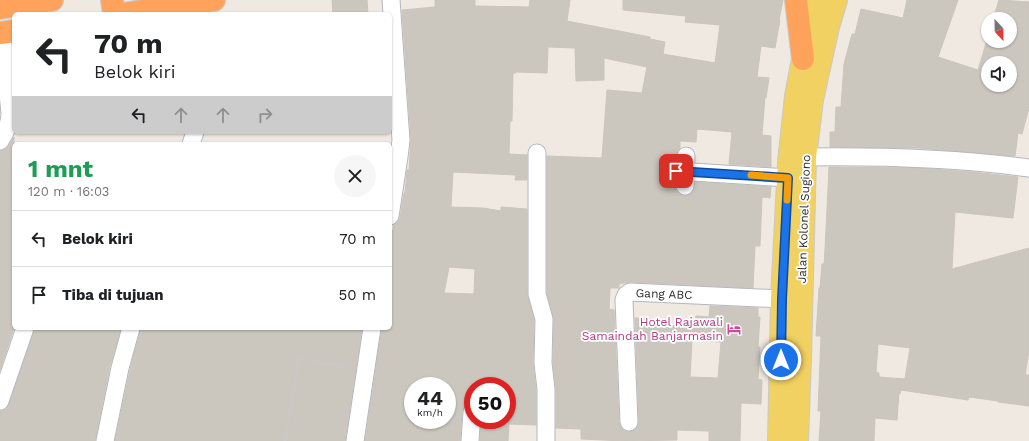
<!DOCTYPE html>
<html lang="id">
<head>
<meta charset="utf-8">
<style>
	:root { --surface:#fff; --page:#f6f6f6; --text:#202124; --muted:#757577; --line:#e0e0e0 }
	body { margin:0; font-family:"Work Sans",sans-serif; background:var(--page); color:var(--text); height:100vh; display:flex; flex-direction:column; font-size:15px; white-space:nowrap }
	* { box-sizing:border-box; margin:0 }
	p { font-size:13px; color:var(--muted) }
	.icon { flex:none; width:22px; height:22px; fill:none; stroke:currentColor; stroke-width:2; stroke-linecap:round; stroke-linejoin:round }
	.map { position:relative; flex:1; overflow:hidden }
	.side { position:absolute; left:12px; top:142px; width:380px; height:188px; display:flex; flex-direction:column; background:var(--surface); border-radius:6px; box-shadow:0 1px 3px #0004 }
	.side>* { flex:none }
	.hud { position:absolute; left:12px; top:12px; width:380px; height:122px; border-radius:6px; box-shadow:0 1px 3px #0004; background:#fff; color:var(--text); overflow:hidden }
	.needle { width:26px; rotate:158deg }
	.fabs { position:absolute; left:981px; top:12px; display:grid; gap:8px }
	.fabs a { display:grid; place-items:center; width:36px; height:36px; border-radius:50%; background:var(--surface); box-shadow:0 1px 3px #0004; font-size:20px }
	.speed { position:absolute; left:404px; top:377px; display:flex; gap:8px; font-size:20px; font-weight:700; text-align:center }
	.speed>* { display:grid; place-content:center; width:52px; height:52px; border-radius:50%; background:var(--surface); box-shadow:0 1px 3px #0004; line-height:1 }
	.speed small { font-size:10px; font-weight:400 }
	.speed .limit { border:6px solid #d22; background:#fff; color:#111 }
	.pin { position:absolute; display:grid; place-items:center; width:34px; height:34px; color:#fff; margin:-17px; border-radius:8px; box-shadow:0 2px 6px #0006 }
	.me { position:absolute; width:44px; margin:-22px; rotate:0deg; stroke-linejoin:round; filter:drop-shadow(0 0 3px #0008) }
	.turn { display:flex; align-items:center; gap:14px; height:84px; padding:0 16px; font-size:18px }
	.turn .icon { width:52px; height:52px; stroke-width:2.5 }
	.turn b { display:block; font-size:28px; line-height:34px }
	.lanes { display:flex; align-items:center; height:38px; padding:0 16px; background:#0003; justify-content:center; gap:20px; direction:ltr }
	.lanes .off { opacity:.35 }
	.round { display:grid; place-items:center; flex:none; width:42px; height:42px; border-radius:21px; background:var(--page) }
	.head { display:flex; align-items:center; justify-content:space-between; height:68px; padding:0 16px }
	h1 { font-size:24px; font-weight:700; line-height:30px; color:#1e9e55 }
	ul { padding:0; list-style:none }
	li { display:flex; align-items:center; gap:12px; height:56px; padding:0 16px; border-top:1px solid var(--line) }
	li div { flex:1 }
	li b { display:block; font-size:15px }
	li em { font-style:normal }
	.map>svg:first-child { display:block }
	.building { fill:#cbc7bf; stroke:#cbc5ba; fill-rule:evenodd }
	.lines { fill:none; stroke-linecap:round; stroke-linejoin:round }
	.minor-casing { stroke:#b4b7c1; stroke-width:19 }
	.major-casing { stroke:#c9c9c9; stroke-width:24 }
	.highway-casing { stroke:#c9c9c9; stroke-width:24 }
	.path { stroke:#c9c9c9; stroke-width:2.5; stroke-dasharray:3 2; stroke-linecap:butt }
	.minor { stroke:#fff; stroke-width:17 }
	.major { stroke:#f2d163; stroke-width:22 }
	.highway { stroke:#ffa35c; stroke-width:22 }
	.route-casing { stroke:#114b97; stroke-width:10 }
	.route { stroke:#1a73e8; stroke-width:7 }
	.slow { stroke:#f59e0b; stroke-width:7 }
	.labels { text-anchor:middle; dominant-baseline:central; stroke-width:3.5; stroke-linejoin:round; paint-order:stroke }
	.street-label { font-size:12px; fill:#2e2e2e; stroke:#fff }
	.hotel-label { font-size:12px; fill:#b23c85; stroke:#fff; text-anchor:end }
</style>
</head>
<body>
<div class="map">
<svg width="1029" height="441" viewBox="0 0 1029 441">
	<rect width="100%" height="100%" fill="#efe9e1"/>
	<path class="building" d="M 332,0 L 367,0 L 368,14 L 333,14 Z
		M 435,0 L 475,0 L 475,6 L 529,7 L 530,0 L 570,0 L 567,21 L 650,37 L 650,39 L 665,42 L 663,54 L 715,63 L 720,25 L 685,22 L 686,16 L 623,10 L 623,0 L 783,0 L 779,20 L 780,20 L 775,48 L 761,46 L 757,77 L 769,78 L 766,98 L 765,97 L 762,135 L 771,136 L 771,167 L 729,164 L 732,132 L 697,129 L 696,142 L 680,141 L 680,148 L 677,151 L 676,161 L 671,162 L 668,165 L 666,170 L 667,176 L 671,180 L 675,181 L 676,191 L 679,194 L 684,196 L 689,195 L 693,192 L 695,182 L 771,187 L 770,198 L 762,197 L 760,246 L 755,246 L 753,288 L 630,282 L 619,284 L 619,288 L 610,288 L 609,309 L 614,310 L 619,422 L 621,428 L 624,431 L 629,432 L 635,430 L 638,426 L 639,422 L 635,318 L 653,319 L 652,325 L 695,326 L 696,316 L 709,317 L 710,306 L 758,308 L 758,317 L 760,317 L 758,347 L 760,347 L 758,379 L 762,380 L 761,404 L 741,403 L 740,441 L 709,441 L 709,431 L 677,430 L 677,440 L 624,441 L 581,439 L 581,429 L 556,428 L 556,389 L 553,363 L 554,319 L 547,293 L 547,156 L 602,158 L 607,90 L 642,93 L 647,67 L 604,58 L 604,80 L 576,81 L 575,48 L 548,47 L 547,73 L 516,72 L 516,73 L 513,73 L 512,121 L 510,121 L 509,154 L 527,155 L 527,180 L 515,180 L 516,175 L 453,172 L 451,207 L 483,208 L 501,211 L 501,207 L 527,209 L 527,294 L 534,320 L 533,363 L 536,390 L 536,425 L 509,424 L 508,441 L 480,441 L 481,420 L 507,420 L 507,386 L 470,386 L 469,403 L 464,406 L 462,411 L 460,441 L 365,441 L 382,328 L 390,328 L 390,246 L 391,238 L 394,225 L 398,222 L 400,218 L 404,193 L 405,193 L 407,170 L 409,170 L 411,139 L 402,10 L 435,7 ZM 449,267 L 475,269 L 474,294 L 444,293 ZM 692,340 L 721,342 L 718,378 L 690,377 ZM 413,386 L 447,386 L 447,420 L 413,420 Z
		M 907,0 L 958,0 L 938,57 L 978,70 L 988,37 L 988,41 L 1010,41 L 1010,19 L 993,19 L 999,0 L 1029,2 L 1029,108 L 1022,134 L 1018,133 L 1015,156 L 918,148 L 830,147 L 830,132 L 835,132 L 836,107 L 841,107 L 844,64 L 852,34 L 855,34 L 861,9 L 903,18 ZM 988,63 L 1010,63 L 1010,85 L 988,85 Z
		M 14,137 L 14,328 L 0,370 L 0,151 L 4,150 L 8,147 Z
		M 829,167 L 917,168 L 972,172 L 1018,177 L 1013,218 L 955,212 L 952,269 L 1029,248 L 1029,351 L 1025,375 L 1029,375 L 1029,406 L 998,402 L 998,401 L 969,397 L 968,400 L 901,390 L 900,394 L 899,393 L 897,420 L 875,418 L 874,441 L 819,441 L 821,411 L 818,411 L 821,336 L 816,336 L 819,288 L 820,288 L 822,264 L 824,264 L 825,250 ZM 878,344 L 910,348 L 905,379 L 879,377 L 879,373 L 876,372 Z
		M 35,328 L 121,328 L 110,366 L 95,441 L 0,441 L 0,411 L 6,409 L 9,404 Z
		M 141,328 L 362,328 L 345,441 L 115,441 L 130,370 Z"/>
	<g class="lines">
		<g class="minor-casing">
			<path id="minor" d="M 0,141 C 6,132 10,124 10,113 L 2,33
				M 191,144 L 195,132
				M 537,153 L 537,294 L 544,319 L 543,363 L 546,389 L 546,441
				M 805,157 C 880,156 955,158 1029,168
				M 676,171 L 788,178
				M 685,186 L 686,156
				M 390,216 L 399,157 L 401,140 L 391,0
				M 0,401 L 25,328
				M 629,422 L 624,300 L 626,295 L 630,292 L 782,299
				M 105,441 L 120,368 L 131,328
				M 355,441 L 372,328
				M 470,441 L 472,412"/>
		</g>
		<g class="major-casing">
			<path id="major" d="M 779,441 L 782,299 L 789,162 L 796,96 L 803,59 L 818,0
				M 797,441 L 800,359 L 805,157 L 812,100 L 828,27 L 836,0"/>
		</g>
		<g class="highway-casing">
			<path id="highway" d="M 112,0 L 114,14
				M 796,0 L 803,59
				M 0,8 L 52,0
				M 123,14 L 214,0
				M 0,33 L 14,31"/>
		</g>
		<path class="path" d="M 285,441 L 299,360 L 302,359 L 350,368"/>
		<use href="#minor" class="minor"/>
		<use href="#major" class="major"/>
		<use href="#highway" class="highway"/>
	</g>
	<g class="lines">
		<g class="route-casing">
			<path id="route" d="M 676,171 L 788,178 L 782,299 L 781,360"/>
		</g>
		<use href="#route" class="route"/>
		<path class="slow" d="M 751,175 L 788,178 L 787,200"/>
	</g>
	<defs>
		<g id="hotel-bare" transform="scale(1.08)"><path d="M-6-4.5h1.5V1H6V5H4.5V3h-9V5H-6ZM-4 0a1.8 1.8 0 1 1 3.6 0ZM.5 0V-2.5h3Q6-2.5 6 0Z" fill="#d1479c" stroke="#fff" stroke-width="2.5" paint-order="stroke"/></g>
	</defs>
	<g fill-rule="evenodd">
		<use href="#hotel-bare" x="734" y="329"/>
	</g>
	<g class="labels">
		<g class="street-label">
			<text transform="translate(804 219) rotate(-88)">Jalan Kolonel Sugiono</text>
			<text transform="translate(664 294) rotate(2)">Gang ABC</text>
		</g>
		<g class="hotel-label">
			<text x="723" y="322">Hotel Rajawali<tspan x="723" dy="14">Samaindah Banjarmasin</tspan></text>
		</g>
	</g>
</svg>
<div class="fabs">
<a><svg class="needle" viewBox="-14 -14 28 28"><path d="M0-13l5 13h-10z" fill="#e53935"/><path d="M0 13l5-13h-10z" fill="#757577"/></svg></a>
<a><svg class="icon" aria-label="sound" viewBox="0 0 24 24"><path d="M4 9h4l5-4v14l-5-4H4zM17 9q2 3 0 6"/></svg></a>
</div>
<div class="speed"><div>44<small>km/h</small></div><div class="limit">50</div></div>
<div class="pin" style="left:676px;top:171px;background:#d93025"><svg class="icon" aria-label="arrive" viewBox="0 0 24 24"><path d="M6 21V4h12l-3 4 3 4H6"/></svg></div>
<svg class="me" style="left:781px;top:360px" viewBox="-20 -20 40 40"><circle r="17" fill="#1a73e8" stroke="#fff" stroke-width="3"/><path d="M0-11L8 9 0 5-8 9z" fill="#fff"/></svg>
<div class="hud">
<div class="turn"><svg class="icon" aria-label="left" viewBox="0 0 24 24"><path d="M17 20v-9H6M10 6l-5 5 5 5"/></svg><div><b>70 m</b>Belok kiri</div></div>
<div class="lanes"><svg class="icon" aria-label="left" viewBox="0 0 24 24"><path d="M17 20v-9H6M10 6l-5 5 5 5"/></svg><svg class="icon off" aria-label="ahead" viewBox="0 0 24 24"><path d="M12 20V5M6 11l6-6 6 6"/></svg><svg class="icon off" aria-label="ahead" viewBox="0 0 24 24"><path d="M12 20V5M6 11l6-6 6 6"/></svg><svg class="icon off" aria-label="right" viewBox="0 0 24 24"><path d="M7 20v-9h11M14 6l5 5-5 5"/></svg></div>
</div>
<section class="side">
<div class="head"><div><h1>1 mnt</h1><p>120 m · 16:03</p></div><a class="round"><svg class="icon" aria-label="close" viewBox="0 0 24 24"><path d="M6 6l12 12M18 6L6 18"/></svg></a></div>
<ul>
<li><svg class="icon" aria-label="left" viewBox="0 0 24 24"><path d="M17 20v-9H6M10 6l-5 5 5 5"/></svg><div><b>Belok kiri</b></div><em>70 m</em></li>
<li><svg class="icon" aria-label="arrive" viewBox="0 0 24 24"><path d="M6 21V4h12l-3 4 3 4H6"/></svg><div><b>Tiba di tujuan</b></div><em>50 m</em></li>
</ul>
</section>
</div>
</body>
</html>
